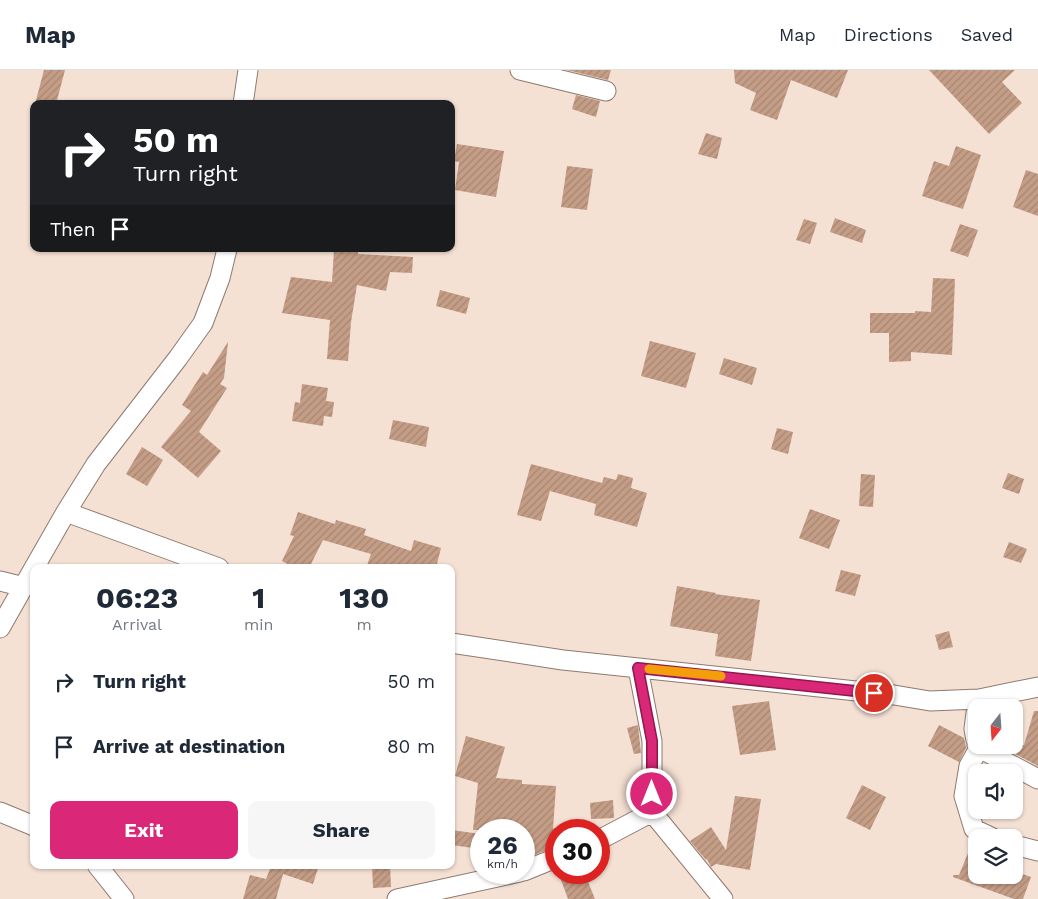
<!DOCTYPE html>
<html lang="en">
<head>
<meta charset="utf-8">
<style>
	:root { --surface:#fff; --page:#f6f6f7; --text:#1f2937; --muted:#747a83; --line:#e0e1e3; --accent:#db2777 }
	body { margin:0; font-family:"Work Sans",sans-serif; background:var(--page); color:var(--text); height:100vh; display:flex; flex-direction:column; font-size:19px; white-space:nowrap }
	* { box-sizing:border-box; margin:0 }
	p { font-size:16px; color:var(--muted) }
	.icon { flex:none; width:28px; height:28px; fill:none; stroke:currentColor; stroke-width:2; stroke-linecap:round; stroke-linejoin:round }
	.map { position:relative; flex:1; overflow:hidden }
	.sheet { position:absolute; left:30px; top:494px; width:425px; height:305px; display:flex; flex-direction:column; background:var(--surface); border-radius:10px; box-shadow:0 1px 4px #0004 }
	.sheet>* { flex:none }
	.top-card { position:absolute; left:30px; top:30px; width:425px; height:152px; border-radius:10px; box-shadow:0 1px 4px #0004; background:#202124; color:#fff; overflow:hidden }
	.needle { width:32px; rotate:197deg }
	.tools { position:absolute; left:968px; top:629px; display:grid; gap:10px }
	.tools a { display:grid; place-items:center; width:55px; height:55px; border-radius:10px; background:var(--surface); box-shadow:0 1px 4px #0004; font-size:25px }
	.speed { position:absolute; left:470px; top:749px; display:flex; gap:10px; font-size:25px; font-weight:700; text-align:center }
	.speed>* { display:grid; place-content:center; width:65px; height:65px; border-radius:50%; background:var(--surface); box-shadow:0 1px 4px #0004; line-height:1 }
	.speed small { font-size:12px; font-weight:400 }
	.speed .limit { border:8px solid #d22; background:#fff; color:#111 }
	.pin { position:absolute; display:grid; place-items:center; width:42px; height:42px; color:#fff; margin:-21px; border:2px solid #fff; border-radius:50%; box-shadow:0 1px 5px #0007 }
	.me { position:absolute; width:55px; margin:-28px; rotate:0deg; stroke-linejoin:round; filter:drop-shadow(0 0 4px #0008) }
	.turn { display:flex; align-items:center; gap:18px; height:105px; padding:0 20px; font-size:22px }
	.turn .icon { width:65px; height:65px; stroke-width:2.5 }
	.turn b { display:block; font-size:35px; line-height:42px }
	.then { display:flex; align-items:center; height:48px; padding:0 20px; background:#0003; gap:10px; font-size:19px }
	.eta { display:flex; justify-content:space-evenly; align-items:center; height:85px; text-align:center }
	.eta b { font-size:30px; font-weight:700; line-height:35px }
	.primary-button { display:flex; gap:10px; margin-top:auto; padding:10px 20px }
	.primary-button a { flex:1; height:58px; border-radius:10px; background:var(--accent); color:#fff; font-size:20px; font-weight:700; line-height:58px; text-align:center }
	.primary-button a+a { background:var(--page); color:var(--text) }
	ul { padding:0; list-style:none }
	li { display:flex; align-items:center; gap:15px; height:65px; padding:0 20px }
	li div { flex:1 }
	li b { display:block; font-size:19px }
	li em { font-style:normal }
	header { display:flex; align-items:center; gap:30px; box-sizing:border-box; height:70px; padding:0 25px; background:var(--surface); border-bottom:1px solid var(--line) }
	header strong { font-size:24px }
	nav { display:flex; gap:28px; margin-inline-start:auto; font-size:18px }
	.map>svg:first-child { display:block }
	.building { fill:url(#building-hatch) }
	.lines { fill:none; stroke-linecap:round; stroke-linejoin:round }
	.minor-casing { stroke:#8d7a70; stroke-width:21 }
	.minor { stroke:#fff; stroke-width:19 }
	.route-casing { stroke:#8e194d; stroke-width:12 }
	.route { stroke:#db2777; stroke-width:9 }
	.slow { stroke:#f59e0b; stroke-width:9 }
</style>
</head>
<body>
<header>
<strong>Map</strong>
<nav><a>Map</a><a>Directions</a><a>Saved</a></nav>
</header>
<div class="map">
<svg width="1038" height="829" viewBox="0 0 1038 829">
	<defs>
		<pattern id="building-hatch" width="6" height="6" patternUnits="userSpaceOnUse" patternTransform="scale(1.25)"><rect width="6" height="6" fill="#c49d86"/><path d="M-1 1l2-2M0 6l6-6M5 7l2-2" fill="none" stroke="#a78672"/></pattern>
	</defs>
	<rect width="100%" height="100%" fill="#f5e0d4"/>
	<path class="building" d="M 44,0 L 65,0 L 56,34 L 35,34 Z
		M 567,0 L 611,0 L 608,10 Z
		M 734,0 L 848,0 L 837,28 L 791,10 L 777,50 L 750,40 L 756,23 L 735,13 Z
		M 929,0 L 1015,0 L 1002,12 L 1022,33 L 989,64 Z
		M 576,25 L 600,31 L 596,47 L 572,39 Z
		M 706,63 L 722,68 L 717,89 L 698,84 Z
		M 457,74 L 504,81 L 496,127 L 455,120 L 459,92 L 454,91 Z
		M 956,76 L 981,85 L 963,139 L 922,126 L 934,91 L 949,96 Z
		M 567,96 L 593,99 L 587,140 L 561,137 Z
		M 1026,100 L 1038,104 L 1038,146 L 1013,137 Z
		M 835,148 L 866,160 L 862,173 L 830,162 Z
		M 804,149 L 817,153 L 810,174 L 796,170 Z
		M 960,154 L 978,160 L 968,187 L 950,181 Z
		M 334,179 L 358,179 L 358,184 L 413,187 L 412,203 L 390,202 L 386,221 L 357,215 L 351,252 L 348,291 L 327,289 L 330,250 L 282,243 L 291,207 L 332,212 Z
		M 933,208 L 955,209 L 952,285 L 911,282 L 911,291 L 889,292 L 889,263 L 870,263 L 870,243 L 915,243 L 915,241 L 931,242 Z
		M 440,220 L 470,228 L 466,244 L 436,236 Z
		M 650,271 L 696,283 L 686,318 L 641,306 Z
		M 228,272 L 224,308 L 220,314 L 227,318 L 199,362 L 221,381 L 198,408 L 161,377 L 191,341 L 182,335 L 203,302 L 207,305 Z
		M 724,288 L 757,298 L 752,315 L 719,304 Z
		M 302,314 L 328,318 L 326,331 L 334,332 L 332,347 L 324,346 L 323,356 L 292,351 L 295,332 L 300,333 Z
		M 393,350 L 429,357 L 426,377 L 389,369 Z
		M 777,358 L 793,362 L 788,384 L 771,379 Z
		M 142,377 L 163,390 L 147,416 L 126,404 Z
		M 531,394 L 602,413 L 604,407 L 616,410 L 618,404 L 633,408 L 631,418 L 647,423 L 637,457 L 594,445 L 596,434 L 550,421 L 541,451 L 517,445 Z
		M 1008,403 L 1024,409 L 1019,424 L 1002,418 Z
		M 861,404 L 875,405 L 873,437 L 859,436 Z
		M 810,439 L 840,450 L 829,479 L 799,468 Z
		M 298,442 L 335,454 L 336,450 L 366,459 L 364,465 L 411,481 L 414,470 L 441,478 L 436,498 L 366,498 L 371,484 L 323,470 L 309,498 L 295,498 L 282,491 L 294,466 L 290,465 Z
		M 1009,472 L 1027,479 L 1021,493 L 1003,487 Z
		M 841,500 L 861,505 L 855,526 L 835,521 Z
		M 677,516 L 716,523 L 715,524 L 760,530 L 751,591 L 715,586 L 718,564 L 670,556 Z
		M 949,561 L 953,577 L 939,580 L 935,565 Z
		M 769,631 L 776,680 L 740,685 L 732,636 Z
		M 1034,641 L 1038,641 L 1038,696 L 998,675 L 1024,675 Z
		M 638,655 L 641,683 L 634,684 L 627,658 Z
		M 939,655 L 964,668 L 966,678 L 959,692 L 928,676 Z
		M 466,666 L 505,677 L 496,708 L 522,710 L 522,714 L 556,716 L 553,759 L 556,758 L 556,777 L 531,786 L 524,767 L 524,760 L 473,760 L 478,713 L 455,706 Z
		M 862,715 L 886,727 L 870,760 L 846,748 Z
		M 735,726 L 761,729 L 750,800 L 716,794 L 711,797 L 707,789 L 706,790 L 690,771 L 711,757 L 726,780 Z
		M 613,730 L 614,748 L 591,749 L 590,733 Z
		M 451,760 L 481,764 L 481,779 L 451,775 Z
		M 973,771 L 976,773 L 976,805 L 1014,805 L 1014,801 L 1031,807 L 1023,829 L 1014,829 L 953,807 L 953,805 L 959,805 Z
		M 265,795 L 319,795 L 313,814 L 283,804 L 276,829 L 243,829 L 250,805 L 266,809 L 270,799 L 265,798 Z
		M 372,795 L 390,795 L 391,817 L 373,818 Z
		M 558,802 L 584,802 L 595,829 L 568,829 Z"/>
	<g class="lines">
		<g class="minor-casing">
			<path id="minor" d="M 520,0 L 606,21
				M 243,34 L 248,0
				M 66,442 L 219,498
				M 34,498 L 66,442 L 96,394 L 178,288 L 203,253 L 220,208 L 227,179
				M 0,511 L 24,517
				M 0,558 L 34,498
				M 451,573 L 563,590 L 894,625 L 930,631 L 979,629 L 1038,617
				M 638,598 L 652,671 L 652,742 L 723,829
				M 976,643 L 974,659 L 976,670
				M 977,675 L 978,680 L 987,682 L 1038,709
				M 978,680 L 969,696 L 964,726 L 974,759 L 993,768
				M 0,742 L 34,756
				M 599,770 L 652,742
				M 1014,775 L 1038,781
				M 97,795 L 124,829
				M 524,801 L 556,788
				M 397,829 L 520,802"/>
		</g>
		<use href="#minor" class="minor"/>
	</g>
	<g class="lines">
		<g class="route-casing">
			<path id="route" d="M 652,724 L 652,671 L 638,598 L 874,623"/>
		</g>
		<use href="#route" class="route"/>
		<path class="slow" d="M 649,599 L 721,606"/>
	</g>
</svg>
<div class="tools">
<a><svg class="needle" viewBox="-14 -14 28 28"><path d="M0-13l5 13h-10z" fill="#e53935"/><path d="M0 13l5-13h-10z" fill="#747a83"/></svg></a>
<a><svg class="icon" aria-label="sound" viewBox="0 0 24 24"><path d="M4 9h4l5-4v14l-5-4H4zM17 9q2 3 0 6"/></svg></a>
<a><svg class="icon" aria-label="layers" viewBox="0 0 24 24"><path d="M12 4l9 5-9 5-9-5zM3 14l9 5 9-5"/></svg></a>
</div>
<div class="speed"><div>26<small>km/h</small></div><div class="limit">30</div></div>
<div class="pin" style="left:874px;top:623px;background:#d93025"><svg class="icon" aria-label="arrive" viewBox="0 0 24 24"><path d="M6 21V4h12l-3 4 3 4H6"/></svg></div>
<svg class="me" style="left:652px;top:724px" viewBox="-20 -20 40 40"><circle r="17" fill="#db2777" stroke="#fff" stroke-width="3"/><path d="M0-11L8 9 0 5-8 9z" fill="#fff"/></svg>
<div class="top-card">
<div class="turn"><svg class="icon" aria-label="right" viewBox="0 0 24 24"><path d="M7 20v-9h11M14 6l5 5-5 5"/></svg><div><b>50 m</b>Turn right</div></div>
<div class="then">Then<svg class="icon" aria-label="arrive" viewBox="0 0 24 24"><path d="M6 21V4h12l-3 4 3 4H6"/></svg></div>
</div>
<section class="sheet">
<div class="eta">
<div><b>06:23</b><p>Arrival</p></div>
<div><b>1</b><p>min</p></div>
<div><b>130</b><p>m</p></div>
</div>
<ul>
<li><svg class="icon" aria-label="right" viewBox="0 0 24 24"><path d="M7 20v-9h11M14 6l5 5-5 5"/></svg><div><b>Turn right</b></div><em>50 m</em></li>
<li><svg class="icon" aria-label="arrive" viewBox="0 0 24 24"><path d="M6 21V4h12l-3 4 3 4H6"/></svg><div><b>Arrive at destination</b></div><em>80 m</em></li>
</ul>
<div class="primary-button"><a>Exit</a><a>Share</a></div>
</section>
</div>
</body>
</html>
